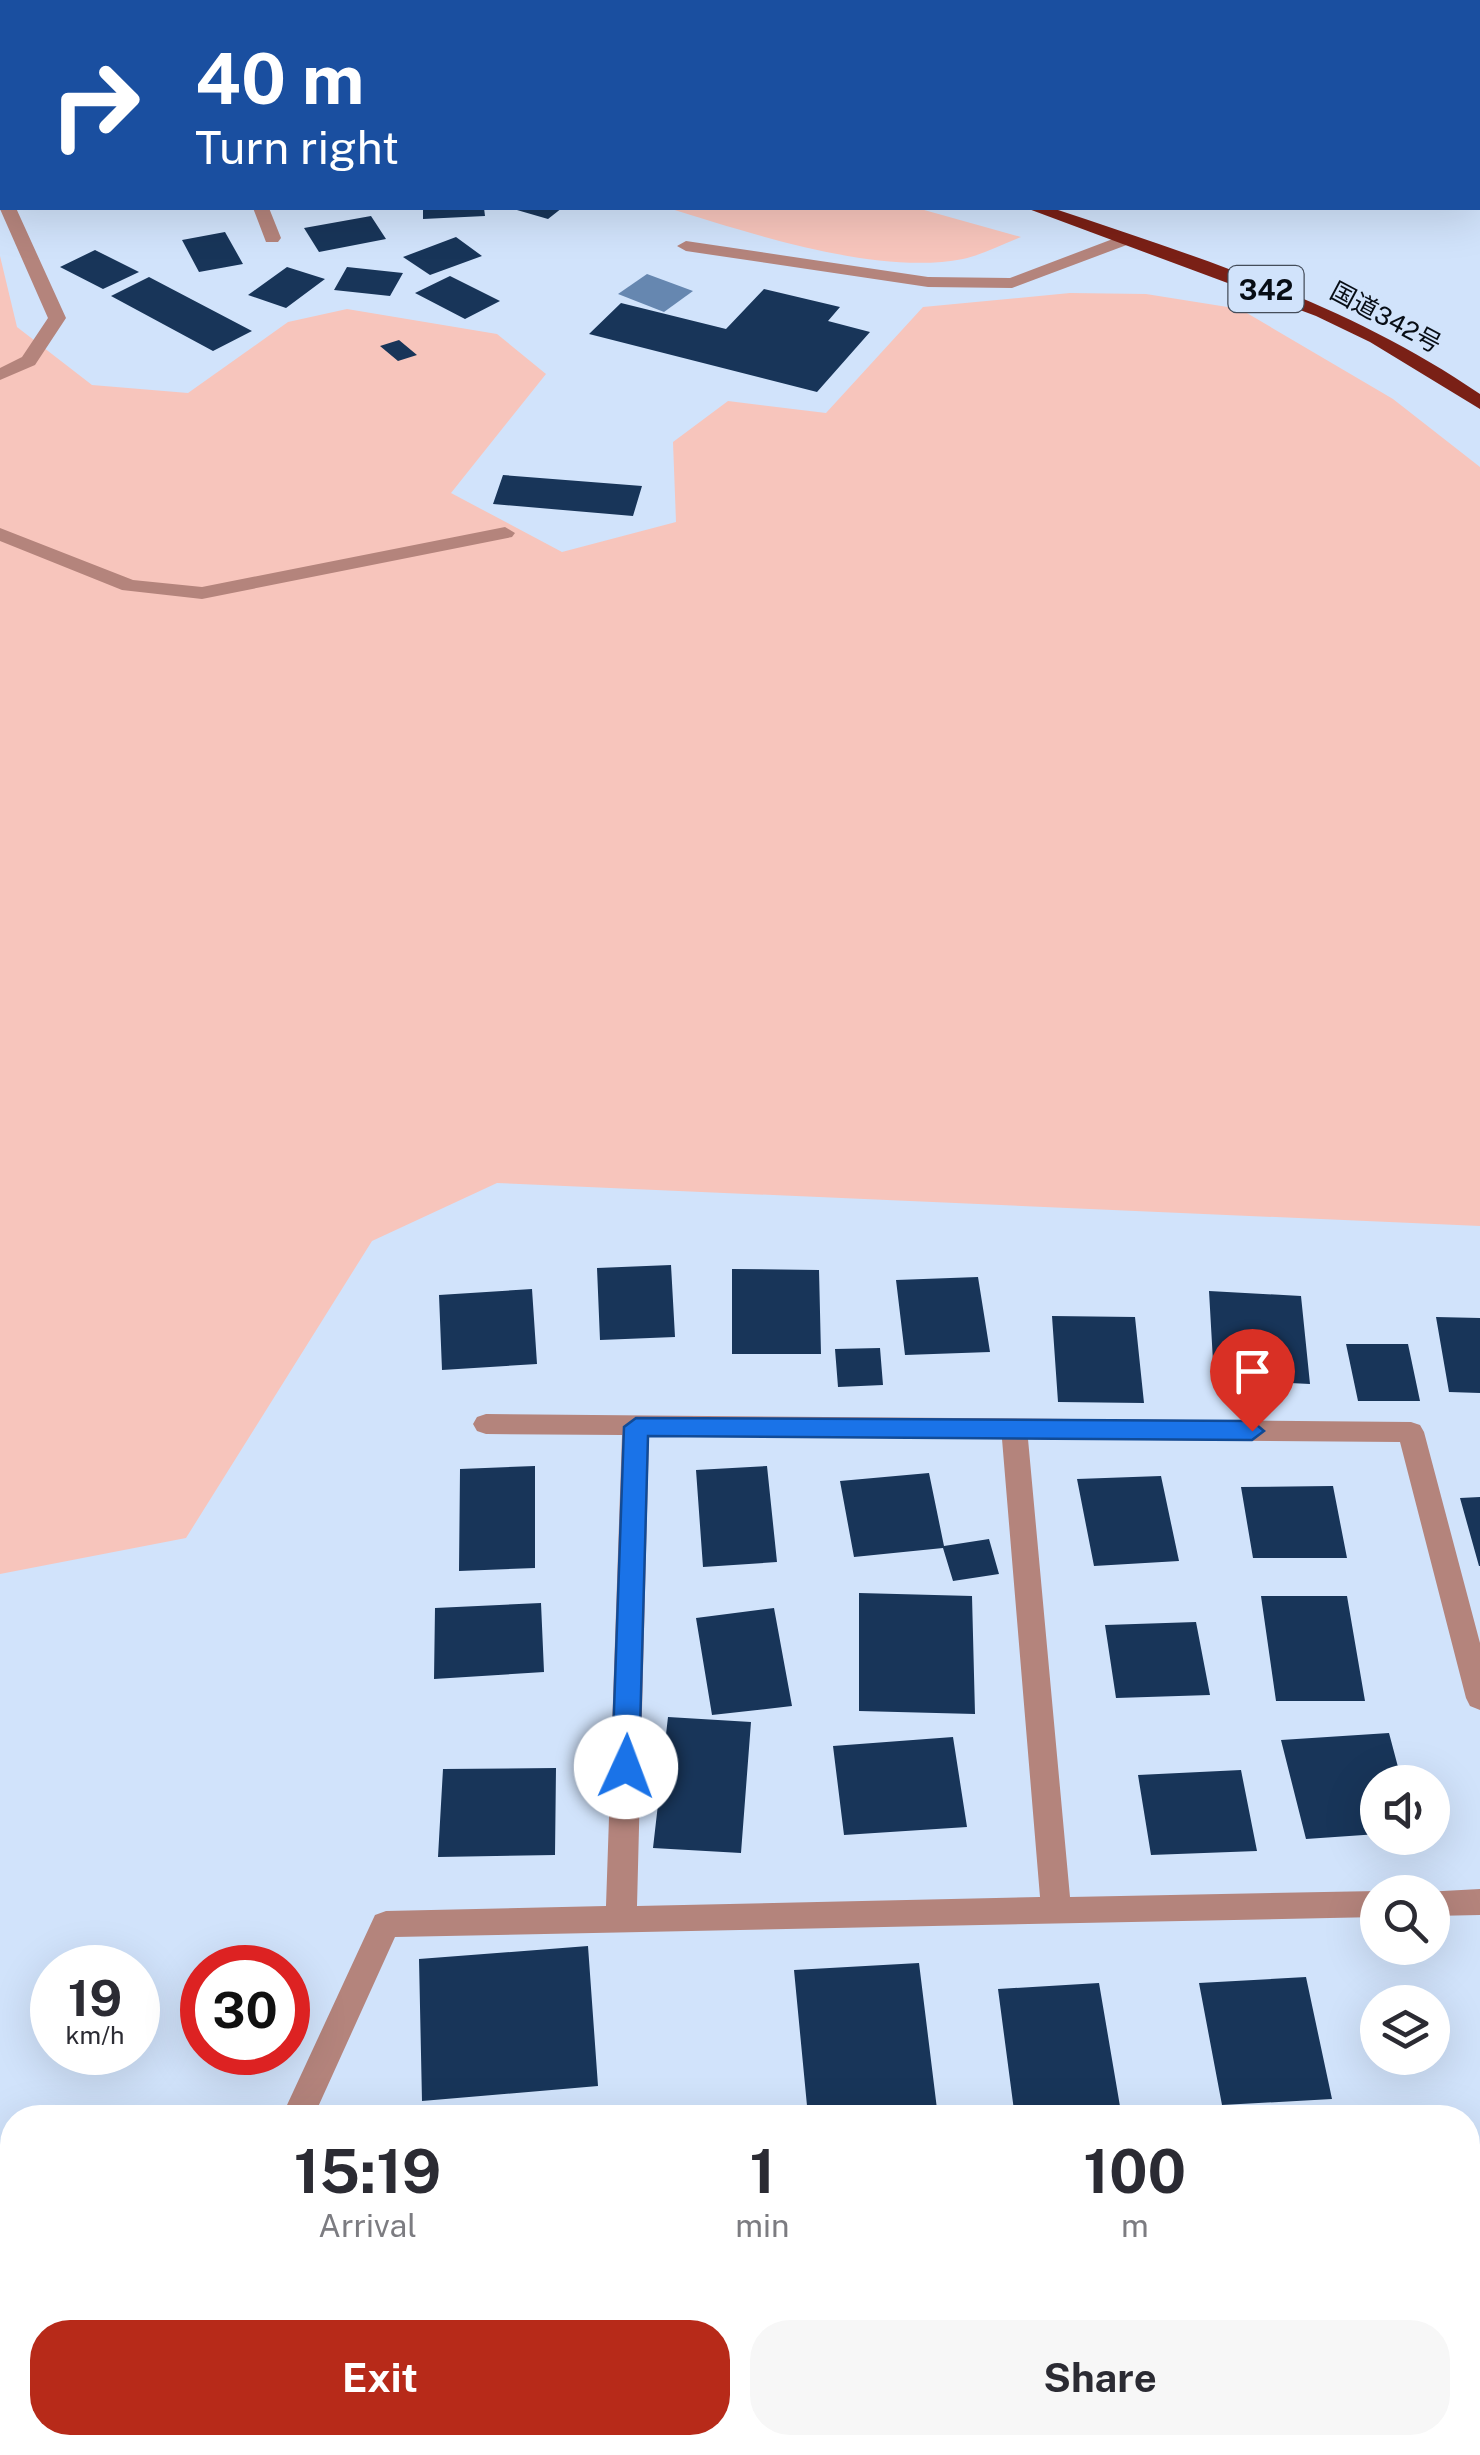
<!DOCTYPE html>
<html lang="en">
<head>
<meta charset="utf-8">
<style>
	:root { --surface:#fff; --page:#f7f7f7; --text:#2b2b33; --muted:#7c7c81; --accent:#b72a19 }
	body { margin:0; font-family:"Public Sans","Noto Sans JP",sans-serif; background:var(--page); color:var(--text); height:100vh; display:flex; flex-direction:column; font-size:38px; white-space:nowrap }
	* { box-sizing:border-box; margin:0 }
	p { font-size:32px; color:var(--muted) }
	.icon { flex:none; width:55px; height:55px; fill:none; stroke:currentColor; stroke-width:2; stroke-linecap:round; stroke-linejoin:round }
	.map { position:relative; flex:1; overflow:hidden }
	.details { position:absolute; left:0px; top:2105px; width:1480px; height:350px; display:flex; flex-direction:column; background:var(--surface); border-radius:40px 40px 0 0; box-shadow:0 10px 40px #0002 }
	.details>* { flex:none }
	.guide { position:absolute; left:0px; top:0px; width:1480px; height:210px; box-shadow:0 10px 40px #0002; background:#1a4fa0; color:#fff; overflow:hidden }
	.tools { position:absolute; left:1360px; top:1765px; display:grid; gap:20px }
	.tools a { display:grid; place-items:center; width:90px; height:90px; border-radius:50%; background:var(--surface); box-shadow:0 10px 40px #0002; font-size:50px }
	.speed { position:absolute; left:30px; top:1945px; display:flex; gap:20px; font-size:50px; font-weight:700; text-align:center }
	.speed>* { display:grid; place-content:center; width:130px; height:130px; border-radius:50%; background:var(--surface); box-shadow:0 10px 40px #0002; line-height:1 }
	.speed small { font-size:25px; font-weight:400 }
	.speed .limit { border:15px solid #d22; background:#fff; color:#111 }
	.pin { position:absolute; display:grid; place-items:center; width:85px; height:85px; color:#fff; margin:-102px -42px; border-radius:50% 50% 50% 0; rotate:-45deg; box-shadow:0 0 10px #0007 }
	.pin .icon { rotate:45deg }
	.me { position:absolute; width:110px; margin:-55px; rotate:2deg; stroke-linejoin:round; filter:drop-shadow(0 0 8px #0008) }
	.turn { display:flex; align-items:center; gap:35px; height:210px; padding:0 30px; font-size:45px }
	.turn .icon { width:130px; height:130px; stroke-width:2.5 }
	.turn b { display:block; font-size:70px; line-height:85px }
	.eta { display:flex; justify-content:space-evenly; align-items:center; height:170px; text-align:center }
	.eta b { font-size:60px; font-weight:700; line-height:70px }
	.cta { display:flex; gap:20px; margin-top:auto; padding:20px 30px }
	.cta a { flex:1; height:115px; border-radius:40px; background:var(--accent); color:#fff; font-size:40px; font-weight:700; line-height:115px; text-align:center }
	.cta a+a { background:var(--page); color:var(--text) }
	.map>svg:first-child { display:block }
	.green { fill:#f7c5bc }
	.water { fill:#6687b0 }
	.building { fill:#183559 }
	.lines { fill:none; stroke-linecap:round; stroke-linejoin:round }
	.service { fill:#b4847c; fill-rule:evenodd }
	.minor { fill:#b4847c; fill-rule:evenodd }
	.trunk { fill:#7a2016; fill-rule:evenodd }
	.route { fill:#1a73e8; stroke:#114b97; stroke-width:2.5 }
	.labels { text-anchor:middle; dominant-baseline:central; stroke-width:10; stroke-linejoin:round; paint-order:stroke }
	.far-street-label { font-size:25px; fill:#070d15; stroke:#d1e3fb }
	.shield { fill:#d1e3fb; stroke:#444d5a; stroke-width:2.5 }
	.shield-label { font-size:28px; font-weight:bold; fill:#070d15 }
</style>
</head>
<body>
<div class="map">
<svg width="1480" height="2455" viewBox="0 0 1480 2455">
	<rect width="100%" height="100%" fill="#d1e3fb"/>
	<path class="green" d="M 668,208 L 917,208 L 1021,237 C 1002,244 982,255 963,259 C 877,276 750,233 668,208 Z
		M 0,256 L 17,327 L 92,385 L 188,393 L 288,322 L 347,309 L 497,334 L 546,374 L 451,493 L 562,552 L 676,522 L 673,442 L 728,401 L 826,413 L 923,307 L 1070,293 L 1146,294 L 1240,309 L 1393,399 L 1480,467 L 1480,1226 L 497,1183 L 372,1241 L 186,1538 L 0,1574 Z"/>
	<path class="water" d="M 647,274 L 693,291 L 664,312 L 618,294 Z"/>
	<path class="building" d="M 423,208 L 484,208 L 485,216 L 423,219 Z
		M 510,208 L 562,208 L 548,219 Z
		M 371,216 L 386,239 L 319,252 L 304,228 Z
		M 225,232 L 243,264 L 199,272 L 182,240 Z
		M 456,237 L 482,256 L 430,275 L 403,257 Z
		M 95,250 L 139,272 L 103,289 L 60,267 Z
		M 287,267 L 325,279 L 286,308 L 248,295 Z
		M 347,267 L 403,273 L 390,296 L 334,290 Z
		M 450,276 L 500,301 L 465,319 L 415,293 Z
		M 149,277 L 252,331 L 213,351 L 111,296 Z
		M 764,289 L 840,307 L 828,321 L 870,332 L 817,392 L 589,334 L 621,303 L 726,329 Z
		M 399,340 L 417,355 L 398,361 L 380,346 Z
		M 503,475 L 642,486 L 633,516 L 493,504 Z
		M 671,1265 L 675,1337 L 600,1340 L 597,1268 Z
		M 732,1269 L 819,1270 L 821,1354 L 732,1354 Z
		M 978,1277 L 990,1352 L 905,1355 L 896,1280 Z
		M 532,1289 L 537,1364 L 442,1370 L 439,1295 Z
		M 1209,1291 L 1301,1296 L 1310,1384 L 1214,1379 Z
		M 1052,1316 L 1135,1317 L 1144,1403 L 1058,1402 Z
		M 1436,1317 L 1480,1318 L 1480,1393 L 1449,1392 Z
		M 1346,1344 L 1408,1344 L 1420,1401 L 1358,1401 Z
		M 880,1348 L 883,1385 L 838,1387 L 835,1349 Z
		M 535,1466 L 535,1568 L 459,1571 L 460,1469 Z
		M 767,1466 L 777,1562 L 703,1567 L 696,1470 Z
		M 929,1473 L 944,1546 L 989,1539 L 999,1574 L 953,1581 L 943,1548 L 854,1557 L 840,1481 Z
		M 1161,1476 L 1179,1561 L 1094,1566 L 1077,1479 Z
		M 1333,1486 L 1347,1558 L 1253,1558 L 1241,1487 Z
		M 1480,1497 L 1480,1566 L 1479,1566 L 1460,1498 Z
		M 859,1593 L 972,1596 L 975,1714 L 859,1711 Z
		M 1261,1596 L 1347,1596 L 1365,1701 L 1276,1701 Z
		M 541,1603 L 544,1672 L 434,1679 L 435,1608 Z
		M 774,1608 L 792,1706 L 712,1715 L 696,1618 Z
		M 1196,1622 L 1210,1695 L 1116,1698 L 1105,1625 Z
		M 668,1717 L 751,1722 L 741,1853 L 653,1848 Z
		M 1389,1733 L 1402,1782 L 1378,1782 L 1378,1834 L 1306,1839 L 1281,1740 Z
		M 953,1737 L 967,1827 L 844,1835 L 833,1746 Z
		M 556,1768 L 555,1855 L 438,1857 L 443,1769 Z
		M 1241,1770 L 1257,1851 L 1151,1855 L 1138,1775 Z
		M 588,1946 L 598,2086 L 422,2101 L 419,1959 Z
		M 919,1963 L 937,2109 L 808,2116 L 794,1970 Z
		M 1306,1977 L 1332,2099 L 1222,2105 L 1199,1983 Z
		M 1099,1983 L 1122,2118 L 1015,2118 L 998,1989 Z
		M 1009,2442 L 1108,2442 L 1111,2455 L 1012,2455 Z"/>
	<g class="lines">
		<path class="service" d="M 2,204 L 16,208 L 66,318 L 35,365 L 0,380 L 0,368 L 22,357 L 48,318 L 0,209 Z
			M 253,208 L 269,208 L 281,238 L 278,242 L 266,242 Z
			M 1126,234 L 1135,239 L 1132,243 L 1012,288 L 928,287 L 686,251 L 677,246 L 686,241 L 928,277 L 1010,278 Z
			M 505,527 L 515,533 L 512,537 L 202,599 L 122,590 L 0,541 L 0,528 L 133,580 L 202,587 Z"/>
		<path class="minor" d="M 486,1414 L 1411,1422 L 1420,1425 L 1424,1432 L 1480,1643 L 1480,1710 L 1470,1706 L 1466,1698 L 1400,1442 L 1028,1439 L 1070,1897 L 1378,1891 L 1383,1892 L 1378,1892 L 1378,1917 L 395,1937 L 313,2118 L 281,2118 L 375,1915 L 386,1911 L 606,1906 L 622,1435 L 486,1434 L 477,1431 L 473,1424 L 477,1417 ZM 649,1436 L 1002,1439 L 1040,1897 L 637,1906 Z
			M 1480,1889 L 1480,1915 L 1432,1916 L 1432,1892 L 1424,1892 Z
			M 12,2378 L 12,2412 L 0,2414 L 0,2380 Z"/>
		<path class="trunk" d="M 515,0 L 535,0 L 536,2 L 516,2 Z
			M 1026,208 L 1052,208 C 1201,258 1349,304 1480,394 L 1480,409 L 1370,342 L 1316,316 Z"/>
	</g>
	<path class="route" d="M 636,1418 L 1252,1421 L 1264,1431 L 1252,1440 L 648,1436 L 639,1767 L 635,1775 L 616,1775 L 612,1767 L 624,1427 Z"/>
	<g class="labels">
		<g class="far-street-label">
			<text transform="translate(1386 317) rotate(28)">国道342号</text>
		</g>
		<rect class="shield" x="1228.5" y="266" width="75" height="46" rx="8"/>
		<g class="shield-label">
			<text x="1266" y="289">342</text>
		</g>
	</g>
</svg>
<div class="tools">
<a><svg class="icon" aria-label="sound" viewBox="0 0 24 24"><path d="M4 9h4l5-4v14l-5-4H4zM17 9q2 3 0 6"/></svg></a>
<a><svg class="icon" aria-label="search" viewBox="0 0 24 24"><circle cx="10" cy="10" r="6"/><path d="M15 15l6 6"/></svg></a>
<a><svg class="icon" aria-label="layers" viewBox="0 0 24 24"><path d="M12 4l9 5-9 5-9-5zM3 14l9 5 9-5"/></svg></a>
</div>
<div class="speed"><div>19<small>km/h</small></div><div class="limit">30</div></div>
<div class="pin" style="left:1252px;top:1431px;background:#d93025"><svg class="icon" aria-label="arrive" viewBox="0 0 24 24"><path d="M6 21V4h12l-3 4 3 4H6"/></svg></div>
<svg class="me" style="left:626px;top:1767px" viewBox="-20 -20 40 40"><circle r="19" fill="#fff"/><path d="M0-13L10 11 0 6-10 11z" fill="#1a73e8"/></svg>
<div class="guide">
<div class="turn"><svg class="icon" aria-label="right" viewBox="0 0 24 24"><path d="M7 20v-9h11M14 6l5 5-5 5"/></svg><div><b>40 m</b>Turn right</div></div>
</div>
<section class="details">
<div class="eta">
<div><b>15:19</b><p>Arrival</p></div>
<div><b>1</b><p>min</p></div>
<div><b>100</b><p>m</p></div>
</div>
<div class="cta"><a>Exit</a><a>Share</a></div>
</section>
</div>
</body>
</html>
